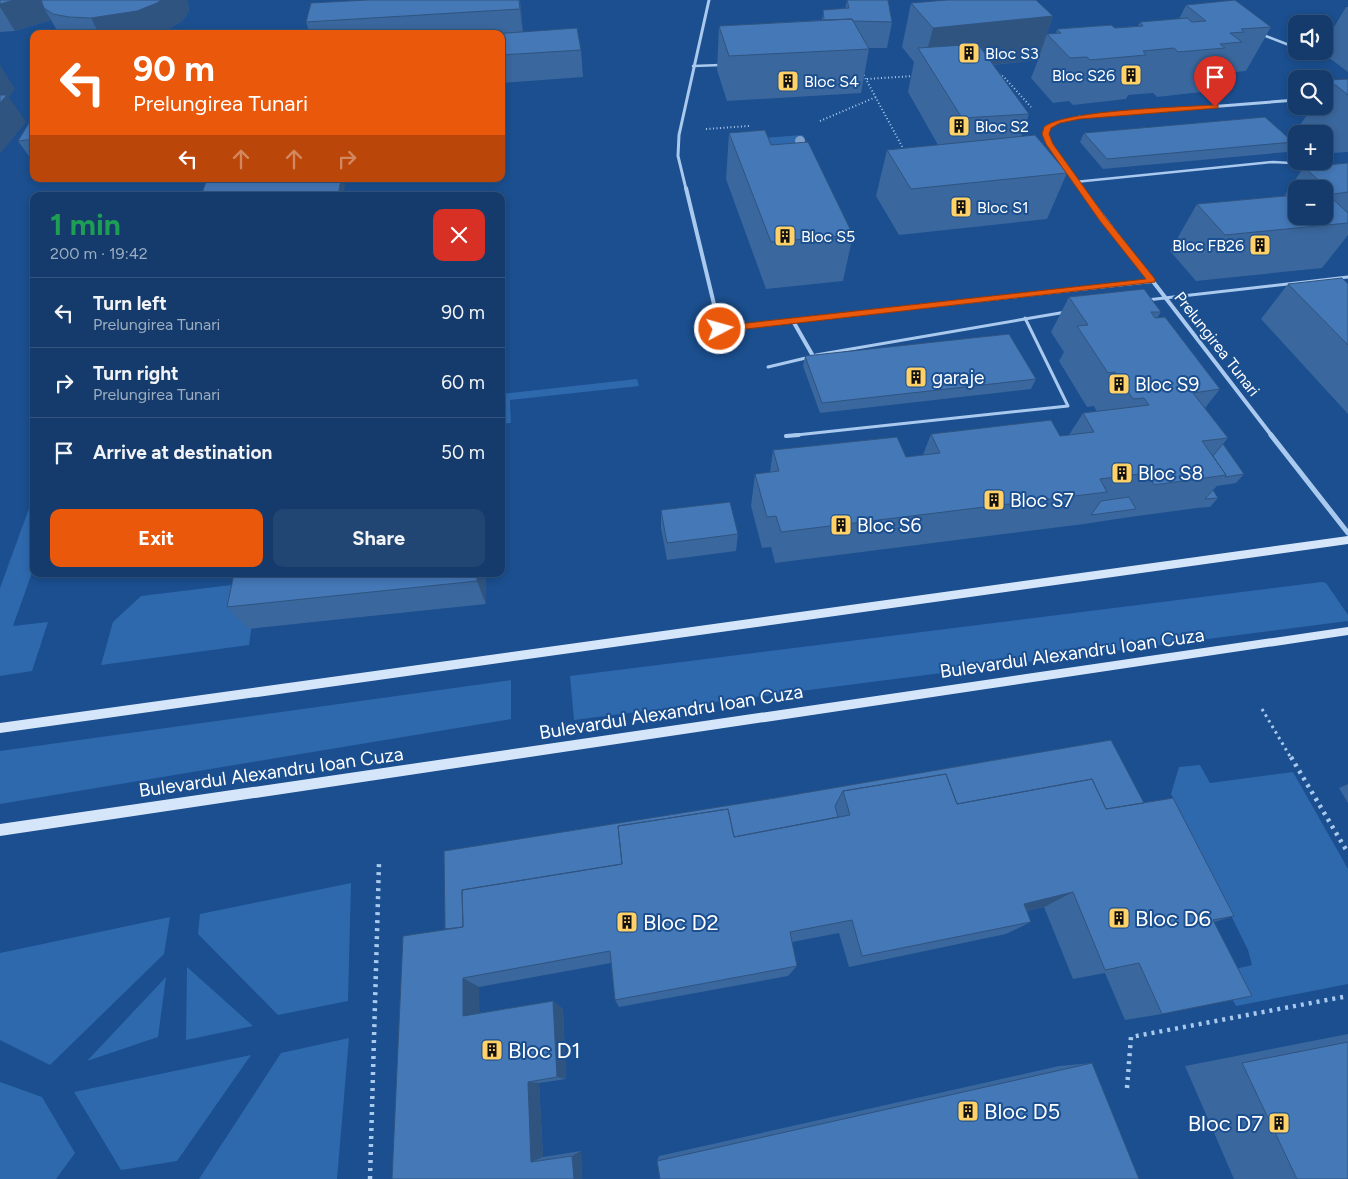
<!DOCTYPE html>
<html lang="en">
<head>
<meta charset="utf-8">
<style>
	:root { --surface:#143b6b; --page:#214673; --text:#f1f3f6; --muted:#9dadc1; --line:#33557e; --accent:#ea580c }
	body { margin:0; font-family:Figtree,sans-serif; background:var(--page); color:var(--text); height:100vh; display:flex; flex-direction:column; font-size:19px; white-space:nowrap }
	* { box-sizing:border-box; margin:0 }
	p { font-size:16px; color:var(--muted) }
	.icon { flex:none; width:28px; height:28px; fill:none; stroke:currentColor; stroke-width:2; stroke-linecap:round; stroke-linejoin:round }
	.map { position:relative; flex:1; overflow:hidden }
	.panel { position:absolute; left:30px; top:192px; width:475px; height:385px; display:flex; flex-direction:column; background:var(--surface); border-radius:10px; box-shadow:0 2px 8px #0003,0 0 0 1px var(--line) }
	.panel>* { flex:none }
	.hud { position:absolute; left:30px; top:30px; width:475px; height:152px; border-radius:10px; box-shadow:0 2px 8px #0003,0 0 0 1px var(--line); background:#ea580c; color:#fff; overflow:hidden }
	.buttons { position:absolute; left:1288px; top:15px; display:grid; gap:10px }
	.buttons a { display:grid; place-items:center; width:45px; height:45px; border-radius:10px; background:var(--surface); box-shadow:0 2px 8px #0003,0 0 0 1px var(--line); font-size:25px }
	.pin { position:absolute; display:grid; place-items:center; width:42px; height:42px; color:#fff; margin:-51px -21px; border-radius:50% 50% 50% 0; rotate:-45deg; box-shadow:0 0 5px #0007 }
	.pin .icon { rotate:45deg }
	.me { position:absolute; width:55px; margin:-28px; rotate:84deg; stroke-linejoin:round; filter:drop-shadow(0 0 4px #0008) }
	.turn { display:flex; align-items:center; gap:18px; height:105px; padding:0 20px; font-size:22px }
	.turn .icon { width:65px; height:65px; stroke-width:2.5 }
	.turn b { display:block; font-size:35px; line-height:42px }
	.lanes { display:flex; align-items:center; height:48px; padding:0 20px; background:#0003; justify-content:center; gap:25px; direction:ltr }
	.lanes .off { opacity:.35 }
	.round { display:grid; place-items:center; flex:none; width:52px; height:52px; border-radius:10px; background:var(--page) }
	.summary { display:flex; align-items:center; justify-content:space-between; height:85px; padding:0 20px }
	h1 { font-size:30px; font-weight:700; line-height:38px; color:#1e9e55 }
	.button { display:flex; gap:10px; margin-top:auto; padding:10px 20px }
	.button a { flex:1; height:58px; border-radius:10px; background:var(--accent); color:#fff; font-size:20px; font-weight:700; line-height:58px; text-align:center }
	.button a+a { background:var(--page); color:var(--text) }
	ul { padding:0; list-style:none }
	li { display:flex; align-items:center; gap:15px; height:70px; padding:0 20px; border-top:1px solid var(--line) }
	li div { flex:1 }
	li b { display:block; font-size:19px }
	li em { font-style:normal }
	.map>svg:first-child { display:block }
	.green { fill:#2e69ad }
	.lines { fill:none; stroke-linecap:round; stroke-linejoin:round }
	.path-far2 { stroke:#a9c9ee; stroke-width:2; stroke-dasharray:1 2.5; stroke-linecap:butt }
	.path-far1 { stroke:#a9c9ee; stroke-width:3; stroke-dasharray:2.5 4; stroke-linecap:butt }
	.path { stroke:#a9c9ee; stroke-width:4.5; stroke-dasharray:3 5; stroke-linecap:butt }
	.service-far2 { stroke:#a9c9ee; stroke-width:2.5 }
	.service-far1 { stroke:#a9c9ee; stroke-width:3 }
	.service { stroke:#a9c9ee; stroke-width:4 }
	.minor-far2 { stroke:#a9c9ee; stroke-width:3 }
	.minor-far1 { stroke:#a9c9ee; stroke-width:4 }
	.minor { stroke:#a9c9ee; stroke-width:5 }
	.secondary { fill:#d6e6fa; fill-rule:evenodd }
	.tree { fill:#7ea0ca }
	.wall { fill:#3a679d; fill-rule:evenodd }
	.shaded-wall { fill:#305480 }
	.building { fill:#4478b7; stroke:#305480 }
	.route { fill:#ea580c; stroke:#983908 }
	.labels { text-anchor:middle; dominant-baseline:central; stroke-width:4; stroke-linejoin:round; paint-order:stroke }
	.far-poi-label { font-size:16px; fill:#fff; stroke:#1b4f8f; text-anchor:start }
	.far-street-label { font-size:16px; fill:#fff; stroke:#1b4f8f }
	.poi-label { font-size:19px; fill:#fff; stroke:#1b4f8f; text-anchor:start }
	.street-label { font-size:19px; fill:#fff; stroke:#1b4f8f }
	.near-poi-label { font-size:22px; fill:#fff; stroke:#1b4f8f; text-anchor:start }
</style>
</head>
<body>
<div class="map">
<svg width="1348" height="1179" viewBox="0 0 1348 1179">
	<rect width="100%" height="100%" fill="#1b4f8f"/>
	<path class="green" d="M 803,135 L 808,147 L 763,150 L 761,138 Z
		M 637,379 L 639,386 L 510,400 L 511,423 L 501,424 L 501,394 Z
		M 34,502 L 34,567 L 13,626 L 48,622 L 32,671 L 0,676 L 0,588 L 31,503 Z
		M 259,574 L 249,645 L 101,665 L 113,622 L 141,596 L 248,583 Z
		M 1322,582 L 1326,583 L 1348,615 L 1348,621 L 574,720 L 570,676 Z
		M 511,680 L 511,719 L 0,804 L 0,751 Z
		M 1200,765 L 1210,783 L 1293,772 L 1348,869 L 1348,984 L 1236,1006 L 1219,973 L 1252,965 L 1248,950 L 1171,794 L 1179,767 Z
		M 351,883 L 348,1001 L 278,1015 L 198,934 L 200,914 Z
		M 170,917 L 164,954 L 50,1065 L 0,1040 L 0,953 Z
		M 187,967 L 253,1026 L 186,1040 Z
		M 166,977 L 158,1037 L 87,1061 Z
		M 349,1038 L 337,1179 L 199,1179 L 281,1053 Z
		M 251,1055 L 177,1161 L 121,1170 L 74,1092 Z
		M 0,1082 L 42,1097 L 75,1153 L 56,1179 L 0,1179 Z"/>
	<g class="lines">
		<path class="path-far2" d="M 862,72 L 904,150
			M 999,74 L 1004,77 L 1031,107
			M 867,79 L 913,76
			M 820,121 L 876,97
			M 706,129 L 749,126"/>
		<path class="path-far1" d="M 1262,709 L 1291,758"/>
		<path class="path" d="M 1291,757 L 1348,853
			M 1127,1088 L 1131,1037 L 1348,996
			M 370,1179 L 379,863"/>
		<path class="service-far2" d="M 1263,35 L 1289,45
			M 693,66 L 721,65
			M 1075,182 L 1273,162 L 1327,165"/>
		<path class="service-far1" d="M 1147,300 L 1348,277
			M 816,355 L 1066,312
			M 768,367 L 810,357
			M 787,436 L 1068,406 L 1025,318"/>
		<path class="service" d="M 786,436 L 799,435"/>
		<path class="minor-far2" d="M 686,189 L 678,156 L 679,135 L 709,0
			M 1082,189 L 1049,144 L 1045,134 L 1047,127 L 1058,122 L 1080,117 L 1296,100"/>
		<path class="minor-far1" d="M 686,188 L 720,329 L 1152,281
			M 1081,188 L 1272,436
			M 793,321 L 813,356"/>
		<path class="minor" d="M 1271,435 L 1348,533"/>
		<path class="secondary" d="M 1348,536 L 1348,544 L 0,733 L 0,723 Z
			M 1348,627 L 1348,635 L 0,836 L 0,824 Z"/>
	</g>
	<circle class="tree" cx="800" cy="141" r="5"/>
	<path class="wall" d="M 0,0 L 187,0 L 188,3 L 189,11 L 182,21 L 169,29 L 158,34 L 59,34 L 51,20 L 15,31 L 0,32 Z
		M 520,0 L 523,32 L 581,50 L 583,77 L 501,83 L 501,34 L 310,34 L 306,22 Z
		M 847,0 L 888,0 L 892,22 L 887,48 L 868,48 L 869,49 L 861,93 L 727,101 L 717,70 L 719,26 L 822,20 L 823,10 L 845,9 Z
		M 911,3 L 1053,16 L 1047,34 L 1056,34 L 1057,29 L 1115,28 L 1138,26 L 1140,22 L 1179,19 L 1186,5 L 1271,27 L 1246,71 L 1225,73 L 1218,86 L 1204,88 L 1201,92 L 1157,97 L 1153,93 L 1128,95 L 1126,99 L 1073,105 L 1069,101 L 1053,103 L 1031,78 L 1038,60 L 993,65 L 1029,114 L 1021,137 L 1067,173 L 1047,219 L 899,235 L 876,196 L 887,150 L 938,145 L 908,92 L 914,62 L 902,47 Z
		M 1346,7 L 1348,7 L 1348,72 L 1320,51 L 1324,51 L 1324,44 Z
		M 1348,79 L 1348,152 L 1333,153 L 1324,146 L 1324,134 L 1310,134 L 1300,125 L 1313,106 L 1324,106 L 1324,89 L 1329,80 Z
		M 34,115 L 34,163 L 18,141 Z
		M 729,133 L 771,145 L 853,235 L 843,281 L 766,289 L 726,179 Z
		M 1084,133 L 1293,142 L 1287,152 L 1103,169 L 1080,142 Z
		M 1348,163 L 1348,235 L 1322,268 L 1196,281 L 1170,251 L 1197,204 L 1284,196 L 1304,167 ZM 1296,189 L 1324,189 L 1324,216 L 1296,216 Z
		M 1288,284 L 1348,284 L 1348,414 L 1261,319 Z
		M 1069,297 L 1161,312 L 1157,318 L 1220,389 L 1205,408 L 1228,438 L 1223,444 L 1244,474 L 1236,483 L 1217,486 L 1213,490 L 1218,498 L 1210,507 L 1197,508 L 1130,517 L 1084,524 L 775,563 L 771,547 L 762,548 L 751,506 L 755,474 L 770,472 L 773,450 L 906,457 L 923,455 L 931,434 L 1060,436 L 1069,435 L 1083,413 L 1097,412 L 1094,406 L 1087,407 L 1059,361 L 1064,352 L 1051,332 Z
		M 805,356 L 1036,379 L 1031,389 L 820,413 L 803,366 Z
		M 661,510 L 738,534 L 736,551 L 667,560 L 661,528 Z
		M 234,574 L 486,574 L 486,604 L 248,629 L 227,607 Z
		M 1111,740 L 1144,803 L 1234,916 L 1214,922 L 1162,1014 L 1125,1020 L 1105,973 L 1073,979 L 1044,907 L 1027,911 L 1031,922 L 1006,934 L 849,967 L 839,933 L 792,942 L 797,966 L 788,976 L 619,1007 L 615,1000 L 611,963 L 479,987 L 479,1013 L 553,1001 L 563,1009 L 566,1079 L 539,1083 L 543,1157 L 581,1151 L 582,1179 L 392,1179 L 445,929 L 775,798 Z
		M 1348,784 L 1348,803 L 1339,788 Z
		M 1348,1034 L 1348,1179 L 1234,1179 L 1185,1066 Z
		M 1092,1063 L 657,1161 L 659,1156 L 1059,1066 Z"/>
	<path class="shaded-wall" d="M 14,0 L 78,0 L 44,8 L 51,20 L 15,31 L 0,7 L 0,4 Z
		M 161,0 L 187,0 L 188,3 L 189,11 L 182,21 L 169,29 L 158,34 L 99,34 L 91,18 Z
		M 519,0 L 522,17 L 523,35 L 520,9 Z
		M 1053,16 L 1038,60 L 932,71 L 925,59 L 933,28 Z
		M 0,65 L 15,89 L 9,97 L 26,122 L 0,154 Z
		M 341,179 L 346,179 L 343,196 L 338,196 Z
		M 477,574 L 486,574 L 486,604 L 477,581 Z
		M 1073,892 L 1044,907 L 999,917 L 1024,904 Z
		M 463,978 L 479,987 L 480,1022 L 463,1016 Z
		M 553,1001 L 563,1009 L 566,1079 L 557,1077 Z
		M 528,1082 L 539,1083 L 543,1157 L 531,1162 Z
		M 581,1151 L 582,1179 L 574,1179 L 572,1156 Z"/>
	<path class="building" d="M 0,0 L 14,0 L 0,4 Z
		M 41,0 L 161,0 L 157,3 L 137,11 L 91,18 L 69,17 L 53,14 L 44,8 Z
		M 368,0 L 519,0 L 520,9 L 306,22 L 311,3 Z
		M 847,0 L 888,0 L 892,22 L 853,21 L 852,19 L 824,20 L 823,10 L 849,8 Z
		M 947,0 L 1036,0 L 1053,16 L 933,28 L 911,3 Z
		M 1235,0 L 1271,27 L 1241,29 L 1244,32 L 1230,33 L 1242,42 L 1220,44 L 1225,48 L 1178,52 L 1174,48 L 1143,51 L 1146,55 L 1090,60 L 1087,57 L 1070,58 L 1047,34 L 1061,33 L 1057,29 L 1111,25 L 1115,28 L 1143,26 L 1140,22 L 1187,18 L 1192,22 L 1206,21 L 1186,5 Z
		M 852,19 L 869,49 L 729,56 L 719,26 Z
		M 577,28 L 581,50 L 501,55 L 501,34 L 493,34 Z
		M 978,44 L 1029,114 L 962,118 L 918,48 Z
		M 1348,79 L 1348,95 L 1329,80 Z
		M 0,95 L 7,95 L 0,103 Z
		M 34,115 L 34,139 L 18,141 Z
		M 1265,117 L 1293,142 L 1107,159 L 1084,133 Z
		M 765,130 L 771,145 L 808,142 L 853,235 L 771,242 L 729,133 Z
		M 1035,135 L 1067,173 L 911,189 L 887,150 Z
		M 1348,163 L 1348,192 L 1334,194 L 1304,167 Z
		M 207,179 L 341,179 L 338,196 L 201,196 Z
		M 1324,192 L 1325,192 L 1348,213 L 1348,223 L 1225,235 L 1197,204 L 1296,195 L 1296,216 L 1324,216 Z
		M 1342,278 L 1348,284 L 1348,345 L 1288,284 Z
		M 1144,289 L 1161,312 L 1151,312 L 1155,318 L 1165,317 L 1220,389 L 1193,393 L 1228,438 L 1202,441 L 1226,475 L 1154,485 L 1147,473 L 1100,479 L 1107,492 L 781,532 L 776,516 L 767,517 L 755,474 L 779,471 L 773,450 L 897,437 L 906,457 L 940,453 L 931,434 L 1051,420 L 1060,436 L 1094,432 L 1083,413 L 1149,405 L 1144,398 L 1133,399 L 1115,372 L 1108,373 L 1077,326 L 1088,325 L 1069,297 Z
		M 1009,334 L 1036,379 L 822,403 L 805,356 Z
		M 1223,444 L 1244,474 L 1225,477 L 1226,475 L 1213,456 Z
		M 1213,490 L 1218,498 L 1205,499 Z
		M 1129,497 L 1136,509 L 1091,515 L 1101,501 Z
		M 730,502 L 738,534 L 667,543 L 661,510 Z
		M 234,574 L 477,574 L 477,581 L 227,607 Z
		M 1111,740 L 1144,803 L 1106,809 L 1092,779 L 957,804 L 946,774 L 843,791 L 835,806 L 838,817 L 734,837 L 728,809 L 618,826 L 622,864 L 462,890 L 463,927 L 445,929 L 444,851 L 775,798 Z
		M 946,774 L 957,804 L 1092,779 L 1106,809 L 1173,798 L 1234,916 L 1213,920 L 1252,996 L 1162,1014 L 1139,963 L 1105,970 L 1073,892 L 1024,904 L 1031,922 L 862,956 L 852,920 L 790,932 L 797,966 L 615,1000 L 610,951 L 463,978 L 463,1016 L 553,1001 L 557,1077 L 528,1082 L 531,1162 L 572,1156 L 574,1179 L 392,1179 L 403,936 L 463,927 L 462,890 L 622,864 L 618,826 L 728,809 L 734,837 L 850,815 L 843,791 Z
		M 1348,1042 L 1348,1179 L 1297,1179 L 1242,1063 Z
		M 1092,1063 L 1139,1179 L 660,1179 L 657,1161 Z"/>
	<path class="route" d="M 1215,105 L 1218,105 L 1218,108 L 1080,119 L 1060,123 L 1051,128 L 1049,134 L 1053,144 L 1106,218 L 1155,279 L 1155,282 L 720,332 L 716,329 L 720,326 L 1146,279 L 1100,221 L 1046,144 L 1042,134 L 1044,127 C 1064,110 1183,107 1215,105 Z"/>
	<defs>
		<g id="building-square" transform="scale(1.125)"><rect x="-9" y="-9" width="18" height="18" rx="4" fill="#ffd166" stroke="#1b4f8f"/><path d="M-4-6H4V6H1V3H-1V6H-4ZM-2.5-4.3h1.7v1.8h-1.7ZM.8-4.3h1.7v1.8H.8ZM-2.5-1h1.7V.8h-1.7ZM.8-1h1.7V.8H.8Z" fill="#111"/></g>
	</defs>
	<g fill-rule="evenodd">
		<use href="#building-square" x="969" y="53"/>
		<use href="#building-square" x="1131" y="75"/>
		<use href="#building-square" x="788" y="81"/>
		<use href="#building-square" x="959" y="126"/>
		<use href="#building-square" x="961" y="207"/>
		<use href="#building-square" x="785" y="236"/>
		<use href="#building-square" x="1260" y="245"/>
		<use href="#building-square" x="916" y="377"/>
		<use href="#building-square" x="1119" y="384"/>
		<use href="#building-square" x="1122" y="473"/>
		<use href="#building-square" x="994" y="500"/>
		<use href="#building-square" x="841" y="525"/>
		<use href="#building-square" x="1119" y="918"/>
		<use href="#building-square" x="627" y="922"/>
		<use href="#building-square" x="492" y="1050"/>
		<use href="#building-square" x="968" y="1111"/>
		<use href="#building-square" x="1279" y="1123"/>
	</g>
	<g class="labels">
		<g class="far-poi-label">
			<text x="985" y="53">Bloc S3</text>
			<text x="1115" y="75" text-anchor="end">Bloc S26</text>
			<text x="804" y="81">Bloc S4</text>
			<text x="975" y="126">Bloc S2</text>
			<text x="977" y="207">Bloc S1</text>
			<text x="801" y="236">Bloc S5</text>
			<text x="1244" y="245" text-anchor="end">Bloc FB26</text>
		</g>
		<g class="far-street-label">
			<text transform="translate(1217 344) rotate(52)">Prelungirea Tunari</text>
		</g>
		<g class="poi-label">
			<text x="932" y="377">garaje</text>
			<text x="1135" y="384">Bloc S9</text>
			<text x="1138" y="473">Bloc S8</text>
			<text x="1010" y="500">Bloc S7</text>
			<text x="857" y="525">Bloc S6</text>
		</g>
		<g class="street-label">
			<text transform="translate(1072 653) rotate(-8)">Bulevardul Alexandru Ioan Cuza</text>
			<text transform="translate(671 712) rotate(-9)">Bulevardul Alexandru Ioan Cuza</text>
			<text transform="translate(271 772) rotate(-8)">Bulevardul Alexandru Ioan Cuza</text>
		</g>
		<g class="near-poi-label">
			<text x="1135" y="918">Bloc D6</text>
			<text x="643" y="922">Bloc D2</text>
			<text x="508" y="1050">Bloc D1</text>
			<text x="984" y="1111">Bloc D5</text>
			<text x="1263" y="1123" text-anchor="end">Bloc D7</text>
		</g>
	</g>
</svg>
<div class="buttons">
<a><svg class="icon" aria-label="sound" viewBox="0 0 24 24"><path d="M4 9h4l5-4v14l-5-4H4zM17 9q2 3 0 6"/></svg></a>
<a><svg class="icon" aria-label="search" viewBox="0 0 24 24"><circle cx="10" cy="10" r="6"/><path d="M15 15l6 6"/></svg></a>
<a>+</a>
<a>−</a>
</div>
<div class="pin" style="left:1215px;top:107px;background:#d93025"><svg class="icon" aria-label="arrive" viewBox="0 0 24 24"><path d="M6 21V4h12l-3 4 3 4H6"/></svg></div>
<svg class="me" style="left:720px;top:329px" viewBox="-20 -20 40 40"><circle r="17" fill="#ea580c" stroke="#fff" stroke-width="3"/><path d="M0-11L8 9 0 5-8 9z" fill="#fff"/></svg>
<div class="hud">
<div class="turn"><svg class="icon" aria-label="left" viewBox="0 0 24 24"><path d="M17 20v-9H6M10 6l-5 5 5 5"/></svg><div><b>90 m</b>Prelungirea Tunari</div></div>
<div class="lanes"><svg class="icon" aria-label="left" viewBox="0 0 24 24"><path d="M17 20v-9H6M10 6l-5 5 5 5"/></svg><svg class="icon off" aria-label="ahead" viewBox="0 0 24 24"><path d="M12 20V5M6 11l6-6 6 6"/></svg><svg class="icon off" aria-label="ahead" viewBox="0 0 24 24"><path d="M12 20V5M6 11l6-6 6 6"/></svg><svg class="icon off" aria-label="right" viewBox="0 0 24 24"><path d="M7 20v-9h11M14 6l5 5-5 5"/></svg></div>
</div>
<section class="panel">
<div class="summary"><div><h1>1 min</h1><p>200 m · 19:42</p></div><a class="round" style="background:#d93025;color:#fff"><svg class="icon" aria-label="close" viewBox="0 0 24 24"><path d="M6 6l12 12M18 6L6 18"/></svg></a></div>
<ul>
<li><svg class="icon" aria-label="left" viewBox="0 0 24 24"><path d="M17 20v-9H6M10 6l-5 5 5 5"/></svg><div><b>Turn left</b><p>Prelungirea Tunari</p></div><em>90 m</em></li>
<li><svg class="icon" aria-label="right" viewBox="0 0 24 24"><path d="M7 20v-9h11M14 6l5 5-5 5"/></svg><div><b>Turn right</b><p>Prelungirea Tunari</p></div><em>60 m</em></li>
<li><svg class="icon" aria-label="arrive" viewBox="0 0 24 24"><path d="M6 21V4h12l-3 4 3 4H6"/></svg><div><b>Arrive at destination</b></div><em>50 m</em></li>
</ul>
<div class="button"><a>Exit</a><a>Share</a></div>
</section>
</div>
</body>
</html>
